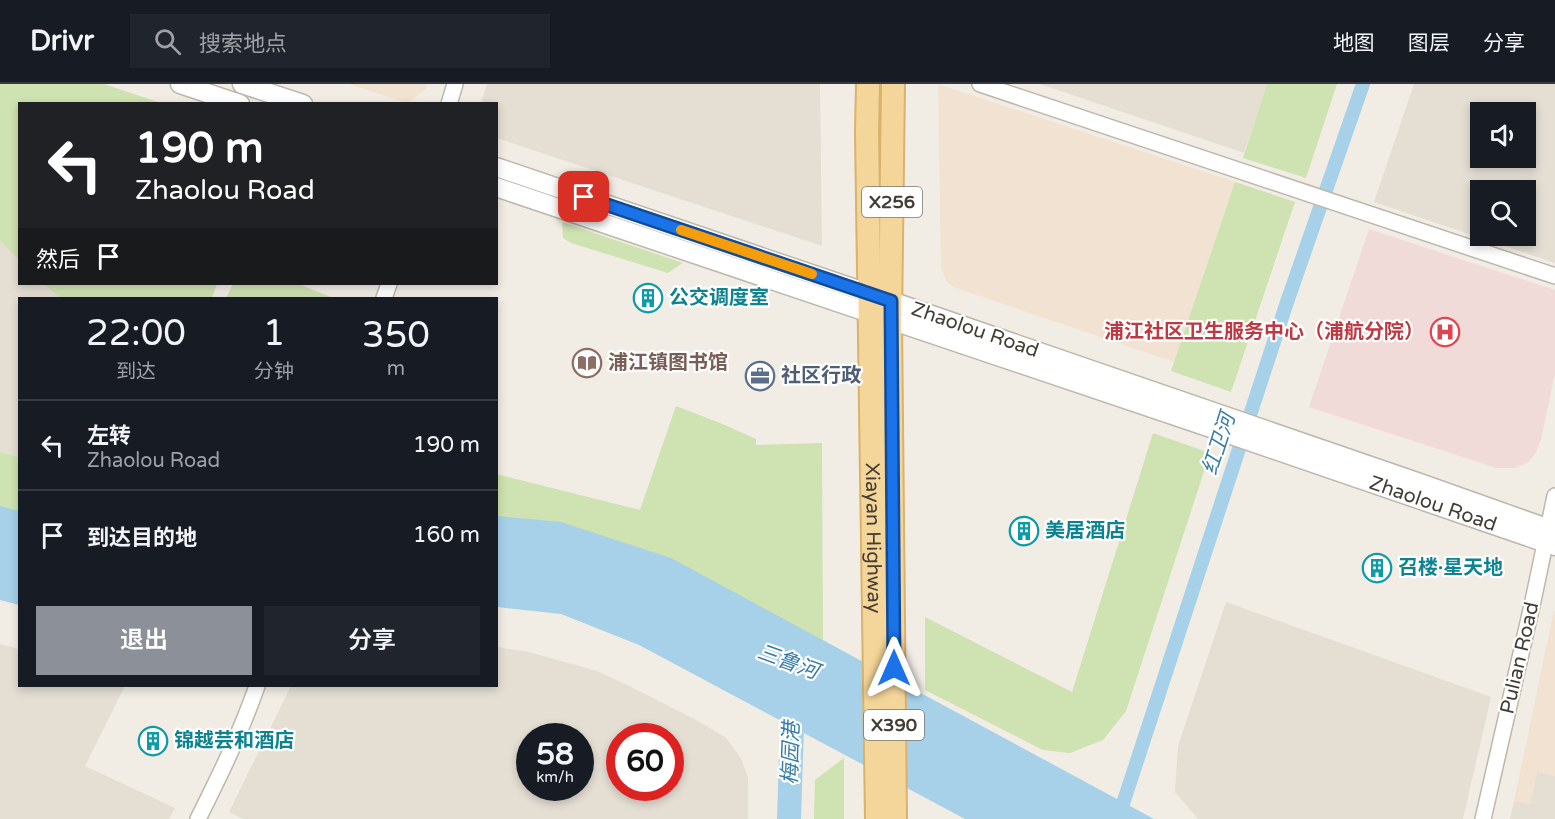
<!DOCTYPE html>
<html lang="zh">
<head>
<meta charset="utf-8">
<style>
	:root { --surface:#171b24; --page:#20242c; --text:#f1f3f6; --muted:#9ea1a6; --line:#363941; --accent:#8c9099 }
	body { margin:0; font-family:"Varela Round","Noto Sans SC",sans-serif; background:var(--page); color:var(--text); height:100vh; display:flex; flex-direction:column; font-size:22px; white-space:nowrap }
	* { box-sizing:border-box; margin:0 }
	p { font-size:20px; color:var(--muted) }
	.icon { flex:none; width:33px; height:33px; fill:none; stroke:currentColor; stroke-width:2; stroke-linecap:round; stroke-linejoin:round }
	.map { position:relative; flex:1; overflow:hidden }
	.details { position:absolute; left:18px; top:213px; width:480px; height:390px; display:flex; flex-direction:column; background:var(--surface); border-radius:0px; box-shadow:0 3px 9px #0003 }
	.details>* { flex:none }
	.hud { position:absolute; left:18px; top:18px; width:480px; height:183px; border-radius:0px; box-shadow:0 3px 9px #0003; background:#202124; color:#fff; overflow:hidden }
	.controls { position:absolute; left:1470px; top:18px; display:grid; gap:12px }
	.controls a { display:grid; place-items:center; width:66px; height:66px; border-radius:0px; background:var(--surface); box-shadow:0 3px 9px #0003; font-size:30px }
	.speed { position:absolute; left:516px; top:639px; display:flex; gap:12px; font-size:30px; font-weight:700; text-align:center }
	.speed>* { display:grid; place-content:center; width:78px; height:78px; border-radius:50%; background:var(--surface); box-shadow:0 3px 9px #0003; line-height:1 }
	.speed small { font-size:15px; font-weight:400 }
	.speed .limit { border:9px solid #d22; background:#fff; color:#111 }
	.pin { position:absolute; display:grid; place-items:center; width:51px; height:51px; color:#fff; margin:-26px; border-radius:12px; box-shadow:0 3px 9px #0006 }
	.me { position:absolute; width:66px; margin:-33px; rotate:0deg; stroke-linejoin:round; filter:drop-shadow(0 0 4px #0008) }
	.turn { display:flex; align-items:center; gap:21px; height:126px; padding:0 18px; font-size:27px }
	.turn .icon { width:78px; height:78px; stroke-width:2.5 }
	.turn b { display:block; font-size:42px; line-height:51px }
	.then { display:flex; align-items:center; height:57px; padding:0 18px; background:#0003; gap:12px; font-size:22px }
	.eta { display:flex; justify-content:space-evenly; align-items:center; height:102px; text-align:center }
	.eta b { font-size:36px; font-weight:600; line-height:42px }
	.cta { display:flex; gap:12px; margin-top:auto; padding:12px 18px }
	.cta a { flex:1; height:69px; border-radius:0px; background:var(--accent); color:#fff; font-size:24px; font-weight:600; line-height:69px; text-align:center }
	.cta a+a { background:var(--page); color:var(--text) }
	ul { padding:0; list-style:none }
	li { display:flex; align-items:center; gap:18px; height:90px; padding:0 18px; border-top:2px solid var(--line) }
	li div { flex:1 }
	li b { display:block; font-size:22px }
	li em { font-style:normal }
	header { display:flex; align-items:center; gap:36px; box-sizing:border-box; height:84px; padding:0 30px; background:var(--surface); border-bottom:2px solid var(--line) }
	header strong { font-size:28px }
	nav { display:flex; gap:33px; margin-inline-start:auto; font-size:21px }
	.search { width:420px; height:54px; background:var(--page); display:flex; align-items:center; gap:15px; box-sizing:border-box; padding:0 21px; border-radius:0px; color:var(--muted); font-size:22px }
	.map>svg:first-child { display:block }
	.residential { fill:#e4ded3; fill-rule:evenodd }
	.commercial { fill:#f1e2d1 }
	.medical { fill:#f1dbd9 }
	.green { fill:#cfe2b1 }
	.water { fill:#a6d1e9 }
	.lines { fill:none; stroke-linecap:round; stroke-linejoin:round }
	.canal { stroke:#a6d1e9; stroke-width:14 }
	.river { stroke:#a6d1e9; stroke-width:24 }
	.minor-casing { stroke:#beb7ab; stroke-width:18 }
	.tertiary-casing { stroke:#beb7ab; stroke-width:21 }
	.primary-casing { stroke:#d9b26b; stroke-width:26 }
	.minor { stroke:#fff; stroke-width:15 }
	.tertiary { stroke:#fff; stroke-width:18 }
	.primary { stroke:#f5d69a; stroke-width:22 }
	.route-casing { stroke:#114b97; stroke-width:15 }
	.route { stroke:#1a73e8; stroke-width:10 }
	.slow { stroke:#f59e0b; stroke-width:10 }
	.labels { text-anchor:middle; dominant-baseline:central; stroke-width:4.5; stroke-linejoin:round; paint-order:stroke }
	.shield { fill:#fff; stroke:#7b7772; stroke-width:1.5 }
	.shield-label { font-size:18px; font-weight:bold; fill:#433d35 }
	.culture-label { font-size:20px; font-weight:bold; fill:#0d838f; stroke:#fff; text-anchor:start }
	.street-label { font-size:20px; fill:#433d35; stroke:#fff }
	.health-label { font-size:20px; font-weight:bold; fill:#be3a42; stroke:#fff; text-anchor:end }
	.education-label { font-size:20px; font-weight:bold; fill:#785e54; stroke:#fff; text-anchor:start }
	.service-label { font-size:20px; font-weight:bold; fill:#4e5e75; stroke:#fff; text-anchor:start }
	.water-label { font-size:21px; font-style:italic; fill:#387da5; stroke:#fff }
</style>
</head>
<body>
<header>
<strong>Drivr</strong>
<div class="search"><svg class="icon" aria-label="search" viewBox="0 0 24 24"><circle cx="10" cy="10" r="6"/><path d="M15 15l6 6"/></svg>搜索地点</div>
<nav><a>地图</a><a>图层</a><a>分享</a></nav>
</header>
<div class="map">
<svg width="1555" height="735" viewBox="0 0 1555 735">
	<rect width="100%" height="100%" fill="#f1ede5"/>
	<path class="residential" d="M 487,0 L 820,0 L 822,162 L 497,54 L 496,20 L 481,19 Z
		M 1040,0 L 1267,0 L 1244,69 Z
		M 1414,0 L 1555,0 L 1555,179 L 1374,118 ZM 1526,28 L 1526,74 L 1480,74 L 1480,28 ZM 1526,106 L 1526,152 L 1480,152 L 1480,106 Z
		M 0,156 L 19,174 L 20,200 L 46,200 L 61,214 L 20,214 L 19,373 L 0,368 Z
		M 1226,518 L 1491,613 L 1463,735 L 1198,735 L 1175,708 L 1178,662 Z
		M 0,560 L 19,565 L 20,602 L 125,602 L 85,682 L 175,724 L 169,735 L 0,735 Z
		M 497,563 L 529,568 L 597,587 L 627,601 L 700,638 L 726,654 L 741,674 L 748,694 L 748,735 L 243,735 L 229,728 L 291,602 L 496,602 ZM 580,652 L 580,704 L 530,704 L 530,652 ZM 670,652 L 670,704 L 620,704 L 620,652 Z
		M 1537,688 L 1555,692 L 1555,735 L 1510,735 L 1514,717 L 1530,720 Z"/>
	<path class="commercial" d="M 349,0 L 427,0 L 426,5 L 407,19 Z
		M 938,0 L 1235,98 L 1174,278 L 953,203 L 946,197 L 941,183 Z
		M 1555,526 L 1555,692 L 1537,688 L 1530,720 L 1514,717 L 1553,531 Z"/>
	<path class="medical" d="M 1369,145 L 1555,206 L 1555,290 L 1541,355 L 1536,368 L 1529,378 L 1515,384 L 1496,384 L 1309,323 Z"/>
	<path class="green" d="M 0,0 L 104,0 L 161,19 L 20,20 L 19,175 L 0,157 Z
		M 1267,0 L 1337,0 L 1306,94 L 1243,74 Z
		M 1235,98 L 1295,118 L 1231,308 L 1171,287 Z
		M 562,138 L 683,179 L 668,189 L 571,159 L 563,154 Z
		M 45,200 L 217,200 L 212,214 L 60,214 Z
		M 233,200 L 298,200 L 334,214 L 226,214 Z
		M 676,322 L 725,341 L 756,355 L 756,361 L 822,359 L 823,557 L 497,475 L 496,390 L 640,426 Z
		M 1153,349 L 1210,369 L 1126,627 L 1103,656 L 1070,669 L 1043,666 L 925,606 L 925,533 L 1072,608 Z
		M 0,368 L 19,373 L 19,428 L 0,423 Z
		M 844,674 L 844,735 L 814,735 L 815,696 Z"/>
	<path class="water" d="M 0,422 L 19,427 L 19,521 L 0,516 Z
		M 497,432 L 561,438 L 671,474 L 1154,735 L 965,735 L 639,561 L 561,530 L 497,523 Z"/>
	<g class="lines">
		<path class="canal" d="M 1118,735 L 1286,221 L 1363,0"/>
		<path class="river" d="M 789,735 L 793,611"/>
		<g class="minor-casing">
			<path id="minor" d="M 980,0 L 1555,192
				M 449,20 L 455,0
				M 384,214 L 389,200
				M 198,735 C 220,691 241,648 257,602
				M 1483,735 L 1533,517 L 1555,412"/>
		</g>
		<g class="tertiary-casing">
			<path id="tertiary" d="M 180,0 L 240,20
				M 242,0 L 303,20
				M 496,83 L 891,217 L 1417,398 L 1555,447
				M 496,103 L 1211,344 L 1555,462"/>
		</g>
		<g class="primary-casing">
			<g id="primary">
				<path id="s1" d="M 868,0 L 867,48 L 877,735"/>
				<path d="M 893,0 L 890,236 L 895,735"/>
			</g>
		</g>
		<use href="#minor" class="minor"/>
		<use href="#tertiary" class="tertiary"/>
		<use href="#primary" class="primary"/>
	</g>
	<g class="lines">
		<g class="route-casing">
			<path id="route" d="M 584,113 L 891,217 L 894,584"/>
		</g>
		<use href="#route" class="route"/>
		<path class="slow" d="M 681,146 L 812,190"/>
	</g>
	<defs>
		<g id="building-ring" transform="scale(1.5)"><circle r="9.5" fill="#fff" stroke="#0f9aa8" stroke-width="1.5"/><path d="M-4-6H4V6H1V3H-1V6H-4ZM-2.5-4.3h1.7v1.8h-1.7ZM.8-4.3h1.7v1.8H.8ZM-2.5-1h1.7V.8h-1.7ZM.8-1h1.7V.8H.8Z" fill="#0f9aa8"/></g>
		<g id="hospital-ring" transform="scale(1.5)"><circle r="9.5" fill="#fff" stroke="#e0444e" stroke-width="1.5"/><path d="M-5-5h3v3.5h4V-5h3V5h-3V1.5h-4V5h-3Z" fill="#e0444e"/></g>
		<g id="library-ring" transform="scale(1.5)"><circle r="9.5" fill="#fff" stroke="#8d6e63" stroke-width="1.5"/><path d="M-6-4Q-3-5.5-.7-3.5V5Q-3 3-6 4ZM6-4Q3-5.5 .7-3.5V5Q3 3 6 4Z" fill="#8d6e63"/></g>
		<g id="office-ring" transform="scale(1.5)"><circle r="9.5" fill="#fff" stroke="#5c6f8a" stroke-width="1.5"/><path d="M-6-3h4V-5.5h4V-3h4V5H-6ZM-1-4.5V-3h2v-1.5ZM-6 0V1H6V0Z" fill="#5c6f8a"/></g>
	</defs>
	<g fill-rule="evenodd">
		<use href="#building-ring" x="648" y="214"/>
		<use href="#hospital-ring" x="1445" y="248"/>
		<use href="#library-ring" x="587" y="279"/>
		<use href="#office-ring" x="760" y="292"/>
		<use href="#building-ring" x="1024" y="447"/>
		<use href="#building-ring" x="1377" y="484"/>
		<use href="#building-ring" x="153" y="657"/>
	</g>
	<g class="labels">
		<g class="shield">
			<rect x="862" y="103" width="60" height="30" rx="4.5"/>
			<rect x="864" y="626" width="60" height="30" rx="4.5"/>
		</g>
		<g class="shield-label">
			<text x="892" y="118">X256</text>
			<text x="894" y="641">X390</text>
		</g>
		<g class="culture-label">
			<text x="669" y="214">公交调度室</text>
			<text x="1045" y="447">美居酒店</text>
			<text x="1398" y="484">召楼·星天地</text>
			<text x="174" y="657">锦越芸和酒店</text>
		</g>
		<g class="street-label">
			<text transform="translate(975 246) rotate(19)">Zhaolou Road</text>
			<text transform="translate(1433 420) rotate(19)">Zhaolou Road</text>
			<text stroke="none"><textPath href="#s1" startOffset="454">Xiayan Highway</textPath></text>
			<text transform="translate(1520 574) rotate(-77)">Pulian Road</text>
		</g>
		<g class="health-label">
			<text x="1424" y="248">浦江社区卫生服务中心（浦航分院）</text>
		</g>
		<g class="education-label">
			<text x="608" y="279">浦江镇图书馆</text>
		</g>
		<g class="service-label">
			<text x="781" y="292">社区行政</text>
		</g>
		<g class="water-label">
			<text transform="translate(1219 360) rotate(-72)">红卫河</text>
			<text transform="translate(788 578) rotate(20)">三鲁河</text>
			<text transform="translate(791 669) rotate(-88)">梅园港</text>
		</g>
	</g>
</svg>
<div class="controls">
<a><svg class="icon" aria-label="sound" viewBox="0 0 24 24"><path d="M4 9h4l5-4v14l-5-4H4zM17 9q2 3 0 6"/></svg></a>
<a><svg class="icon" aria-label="search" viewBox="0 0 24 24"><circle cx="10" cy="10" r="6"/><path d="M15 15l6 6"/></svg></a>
</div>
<div class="speed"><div>58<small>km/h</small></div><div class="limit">60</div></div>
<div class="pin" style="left:584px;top:113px;background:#d93025"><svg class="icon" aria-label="arrive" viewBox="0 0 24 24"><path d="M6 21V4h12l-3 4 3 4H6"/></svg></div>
<svg class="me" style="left:894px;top:584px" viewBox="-20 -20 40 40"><path d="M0-17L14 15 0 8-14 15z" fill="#1a73e8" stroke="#fff" stroke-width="4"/></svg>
<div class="hud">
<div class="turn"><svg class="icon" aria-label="left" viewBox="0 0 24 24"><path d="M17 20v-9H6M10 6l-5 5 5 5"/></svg><div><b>190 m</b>Zhaolou Road</div></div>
<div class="then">然后<svg class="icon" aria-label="arrive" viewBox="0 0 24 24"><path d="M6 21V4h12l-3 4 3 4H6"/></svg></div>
</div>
<section class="details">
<div class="eta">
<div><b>22:00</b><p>到达</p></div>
<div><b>1</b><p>分钟</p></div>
<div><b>350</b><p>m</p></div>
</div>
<ul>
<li><svg class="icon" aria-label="left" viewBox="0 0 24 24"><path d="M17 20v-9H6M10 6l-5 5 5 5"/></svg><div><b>左转</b><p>Zhaolou Road</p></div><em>190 m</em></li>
<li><svg class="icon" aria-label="arrive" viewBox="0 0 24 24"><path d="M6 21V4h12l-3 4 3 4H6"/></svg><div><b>到达目的地</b></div><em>160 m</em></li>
</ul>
<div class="cta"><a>退出</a><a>分享</a></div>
</section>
</div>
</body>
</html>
